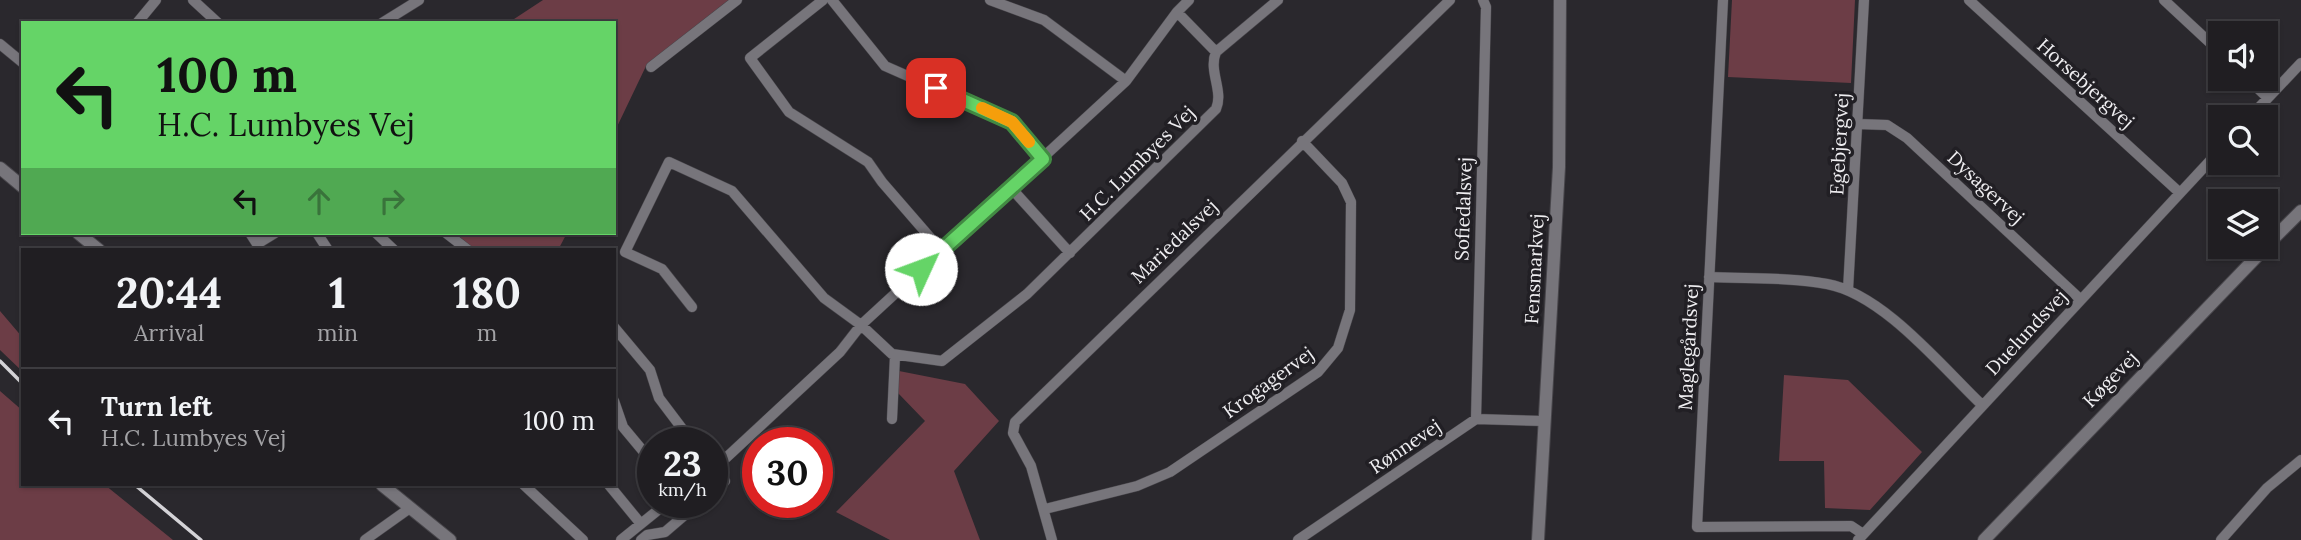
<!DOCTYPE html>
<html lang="en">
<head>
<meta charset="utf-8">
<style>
	:root { --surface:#201e22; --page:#2d2b2f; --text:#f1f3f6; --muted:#a2a2a5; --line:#3d3c40 }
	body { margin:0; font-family:Lora,serif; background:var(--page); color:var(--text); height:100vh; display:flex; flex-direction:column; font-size:26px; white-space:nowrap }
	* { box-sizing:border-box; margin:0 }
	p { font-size:23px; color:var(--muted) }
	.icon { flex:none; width:38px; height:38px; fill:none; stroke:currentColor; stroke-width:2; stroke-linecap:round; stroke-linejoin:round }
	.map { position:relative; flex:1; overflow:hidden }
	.sheet { position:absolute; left:21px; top:248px; width:595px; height:238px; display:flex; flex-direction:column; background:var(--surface); border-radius:0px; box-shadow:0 2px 5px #0004,0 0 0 2px var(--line) }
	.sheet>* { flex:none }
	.top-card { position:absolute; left:21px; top:21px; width:595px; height:214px; border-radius:0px; box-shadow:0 2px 5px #0004,0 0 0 2px var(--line); background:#65d467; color:#111; overflow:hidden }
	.fabs { position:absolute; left:2208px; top:21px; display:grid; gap:14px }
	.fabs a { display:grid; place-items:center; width:70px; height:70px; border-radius:0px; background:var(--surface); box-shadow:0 2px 5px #0004,0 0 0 2px var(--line); font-size:35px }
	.speed { position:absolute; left:637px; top:427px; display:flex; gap:14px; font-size:35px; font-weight:700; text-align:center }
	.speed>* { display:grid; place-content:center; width:91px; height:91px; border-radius:50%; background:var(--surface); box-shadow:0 2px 5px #0004,0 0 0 2px var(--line); line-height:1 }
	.speed small { font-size:18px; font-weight:400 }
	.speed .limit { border:10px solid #d22; background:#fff; color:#111 }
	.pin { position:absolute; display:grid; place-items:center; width:60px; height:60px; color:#fff; margin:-30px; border-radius:14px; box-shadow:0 4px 10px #0006 }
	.me { position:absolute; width:77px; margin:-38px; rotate:47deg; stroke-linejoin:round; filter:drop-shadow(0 0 5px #0008) }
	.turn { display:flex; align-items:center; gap:24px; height:147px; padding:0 21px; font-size:32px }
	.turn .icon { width:91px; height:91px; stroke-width:2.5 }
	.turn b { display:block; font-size:49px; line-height:60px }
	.lanes { display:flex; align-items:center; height:66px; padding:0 21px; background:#0003; justify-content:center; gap:35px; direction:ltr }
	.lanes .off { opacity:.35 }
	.eta { display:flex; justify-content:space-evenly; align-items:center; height:119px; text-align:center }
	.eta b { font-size:42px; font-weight:700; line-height:49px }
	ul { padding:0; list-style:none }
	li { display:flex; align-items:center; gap:21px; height:105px; padding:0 21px; border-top:2px solid var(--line) }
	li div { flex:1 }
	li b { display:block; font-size:26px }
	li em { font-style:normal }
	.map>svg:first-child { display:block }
	.green { fill:#6c3d46 }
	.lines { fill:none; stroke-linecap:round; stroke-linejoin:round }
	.minor-casing { stroke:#48464b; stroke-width:11 }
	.tertiary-casing { stroke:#48464b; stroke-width:14 }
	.minor { stroke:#77757b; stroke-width:10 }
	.tertiary { stroke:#77757b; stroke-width:12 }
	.rail { stroke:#d4d3d7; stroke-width:3.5 }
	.route-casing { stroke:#428a43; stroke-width:18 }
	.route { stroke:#65d467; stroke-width:12 }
	.slow { stroke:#f59e0b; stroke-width:12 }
	.labels { text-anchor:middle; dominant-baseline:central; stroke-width:7; stroke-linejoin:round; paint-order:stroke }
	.street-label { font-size:19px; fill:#efeef1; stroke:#211f24 }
</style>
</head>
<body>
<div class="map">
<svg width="2301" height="540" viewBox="0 0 2301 540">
	<rect width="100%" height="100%" fill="#2a282d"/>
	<path class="green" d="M 543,0 L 729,0 L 647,64 L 614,133 L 614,23 L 508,23 Z
		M 1732,0 L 1855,0 L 1851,83 L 1728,77 Z
		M 455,233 L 567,233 L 558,250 L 475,250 Z
		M 0,311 L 23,338 L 23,372 L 0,350 Z
		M 899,371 L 965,384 L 999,421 L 954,471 L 980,540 L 890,540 L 836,512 L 925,421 L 898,393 Z
		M 1784,375 L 1848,380 L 1922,452 L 1870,510 L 1825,508 L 1824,461 L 1779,461 Z
		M 0,391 L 23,411 L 23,485 L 105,485 L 173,540 L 0,540 Z"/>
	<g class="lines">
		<g class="minor-casing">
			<path id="minor" d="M 193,0 L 218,23
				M 823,0 L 750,58 L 789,112 L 868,162 L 882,182 L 941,250
				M 832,0 L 885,66 L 1012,122 L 1043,159
				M 990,0 L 1044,20 L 1126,81
				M 1189,0 L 1177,12 L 1216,52
				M 1723,0 L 1697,527 L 1851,526 L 1863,534
				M 1969,0 L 2180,193
				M 2164,0 L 2221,53
				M 137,23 L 156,0
				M 382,23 L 419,0
				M 0,44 L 23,63
				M 651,67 L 737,0
				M 2248,79 L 2268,98
				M 2250,117 L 2301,63
				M 1857,124 L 1887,125 L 1907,138 L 2080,299
				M 1011,188 L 1070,253
				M 250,233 L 261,250
				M 317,233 L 328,250
				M 376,233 L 394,250
				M 446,233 L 468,250
				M 257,244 L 275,233
				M 1709,277 C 1747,279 1789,277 1827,284 C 1883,294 1942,367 1982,405
				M 1848,290 L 1864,0
				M 692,307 L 662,269 L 625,252 L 669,162 L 732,191 L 824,298 L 861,325 L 892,354 L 942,361 L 1027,294 L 1216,109 C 1224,91 1208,71 1216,52 L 1278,0
				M 614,327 L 650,370 L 659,398 L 693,443
				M 614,401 L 623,427 L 653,463
				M 892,419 L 895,356
				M 1476,419 L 1486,7 L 1483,0
				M 712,467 L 725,481 L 712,492
				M 714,469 L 840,352 L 861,325 L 1126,81 L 1177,12
				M 524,485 L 583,540
				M 609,485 L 641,524
				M 1045,509 L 1137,486 L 1170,472 L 1318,372 L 1338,348 L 1350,310 L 1351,202 L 1342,183 L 1302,141
				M 365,540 L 410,508
				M 621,540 L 668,502
				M 641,540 L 647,535 L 665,532 L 700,502
				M 1052,540 L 1031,466 L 1013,433 L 1015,422 L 1450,0
				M 1298,540 L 1476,419 L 1544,421
				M 1858,540 L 2221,149
				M 2221,540 L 2267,488 L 2301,460"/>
		</g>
		<g class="tertiary-casing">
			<path id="tertiary" d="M 0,168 L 23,187
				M 78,233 L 99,250
				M 2266,246 L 2301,211
				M 382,485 L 450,540
				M 1538,540 L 1559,167 L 1560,0
				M 1984,540 L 2266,247"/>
		</g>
		<use href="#minor" class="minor"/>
		<use href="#tertiary" class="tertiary"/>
		<path class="rail" d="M 0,361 L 23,384
			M 135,485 L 201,540"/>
	</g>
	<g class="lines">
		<g class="route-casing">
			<path id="route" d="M 921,269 L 1043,159 L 1012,122 L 936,88"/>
		</g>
		<use href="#route" class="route"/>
		<path class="slow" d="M 982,108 L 1012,122 L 1029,142"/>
	</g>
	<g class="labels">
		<g class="street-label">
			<text transform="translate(2086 83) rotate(42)">Horsebjergvej</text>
			<text transform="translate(1839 144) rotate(-87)">Egebjergvej</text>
			<text transform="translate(1137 163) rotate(-45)">H.C. Lumbyes Vej</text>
			<text transform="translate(1986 187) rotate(43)">Dysagervej</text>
			<text transform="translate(1463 209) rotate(-88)">Sofiedalsvej</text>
			<text transform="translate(1174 241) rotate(-44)">Mariedalsvej</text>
			<text transform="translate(1534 269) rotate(-87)">Fensmarkvej</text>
			<text transform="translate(2026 332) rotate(-47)">Duelundsvej</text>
			<text transform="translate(1688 347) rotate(-87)">Maglegårdsvej</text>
			<text transform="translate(2110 379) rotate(-46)">Køgevej</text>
			<text transform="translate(1268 382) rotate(-36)">Krogagervej</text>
			<text transform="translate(1405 446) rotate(-34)">Rønnevej</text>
		</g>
	</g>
</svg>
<div class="fabs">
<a><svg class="icon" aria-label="sound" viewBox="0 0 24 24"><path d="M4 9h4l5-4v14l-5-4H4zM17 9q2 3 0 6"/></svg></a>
<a><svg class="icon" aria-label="search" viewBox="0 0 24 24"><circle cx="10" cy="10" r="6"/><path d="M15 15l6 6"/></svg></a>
<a><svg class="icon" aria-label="layers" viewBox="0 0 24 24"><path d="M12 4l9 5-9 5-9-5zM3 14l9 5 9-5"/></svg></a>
</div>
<div class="speed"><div>23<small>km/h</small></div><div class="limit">30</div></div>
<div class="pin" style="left:936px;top:88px;background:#d93025"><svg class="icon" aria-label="arrive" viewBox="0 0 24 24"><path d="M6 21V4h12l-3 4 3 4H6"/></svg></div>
<svg class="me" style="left:921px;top:269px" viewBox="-20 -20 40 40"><circle r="19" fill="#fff"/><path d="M0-13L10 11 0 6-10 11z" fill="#65d467"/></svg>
<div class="top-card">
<div class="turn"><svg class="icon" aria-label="left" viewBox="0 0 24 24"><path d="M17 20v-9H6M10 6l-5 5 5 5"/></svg><div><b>100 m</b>H.C. Lumbyes Vej</div></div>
<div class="lanes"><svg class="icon" aria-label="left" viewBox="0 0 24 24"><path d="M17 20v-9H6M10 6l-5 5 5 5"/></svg><svg class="icon off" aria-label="ahead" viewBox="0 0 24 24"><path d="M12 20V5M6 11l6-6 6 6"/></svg><svg class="icon off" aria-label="right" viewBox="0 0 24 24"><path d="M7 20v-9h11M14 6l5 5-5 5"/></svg></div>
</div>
<section class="sheet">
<div class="eta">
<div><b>20:44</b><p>Arrival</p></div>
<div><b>1</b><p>min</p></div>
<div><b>180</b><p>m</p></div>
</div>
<ul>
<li><svg class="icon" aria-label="left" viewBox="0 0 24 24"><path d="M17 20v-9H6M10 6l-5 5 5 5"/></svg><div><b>Turn left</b><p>H.C. Lumbyes Vej</p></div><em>100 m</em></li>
</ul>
</section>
</div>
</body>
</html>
